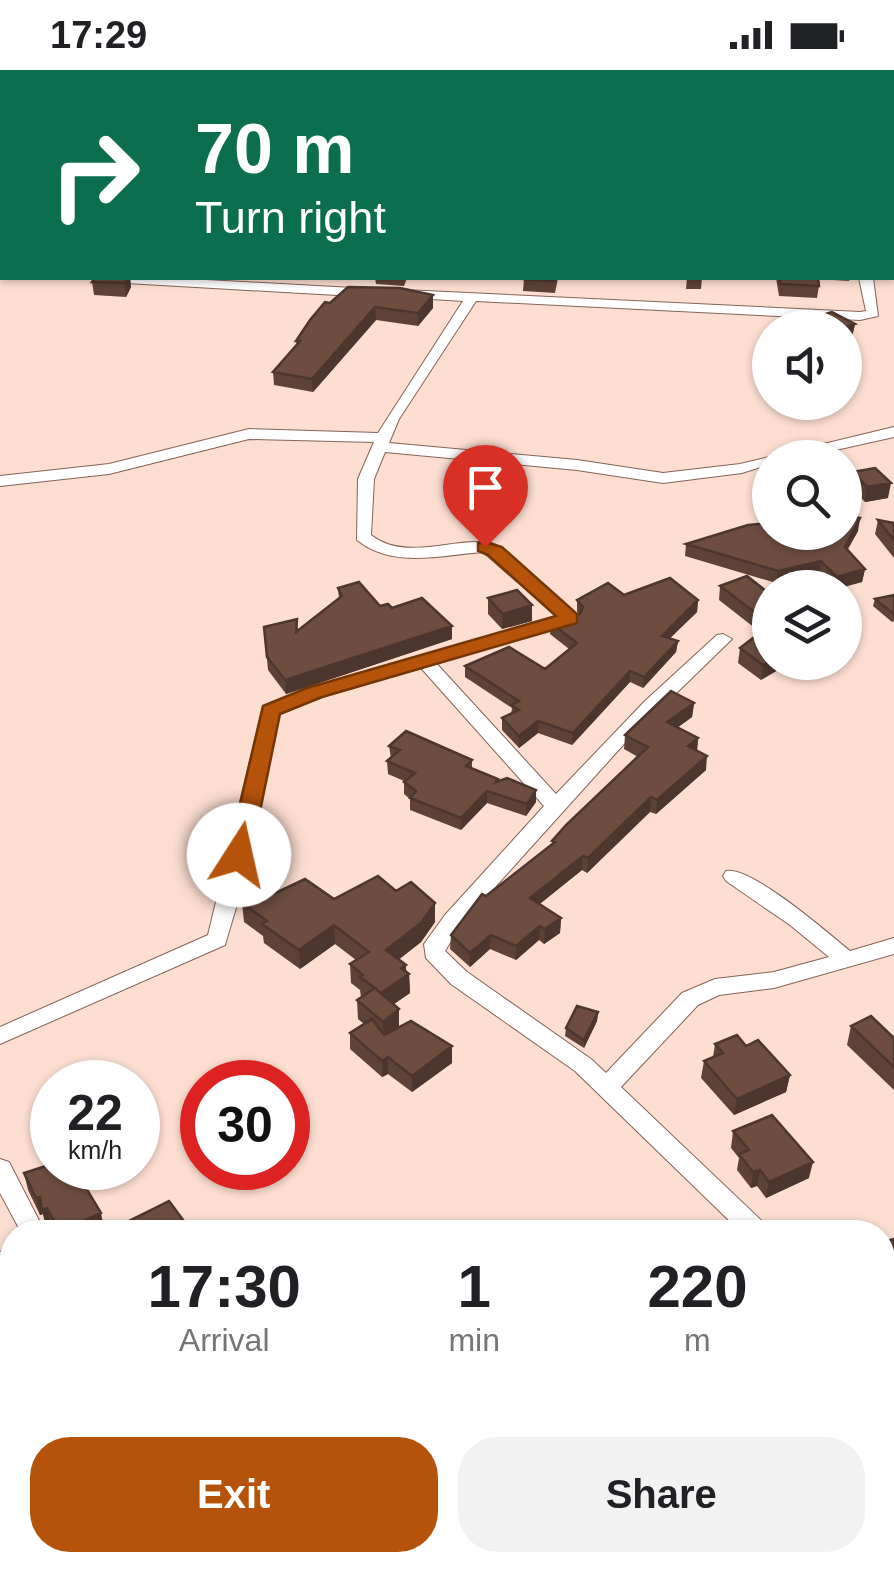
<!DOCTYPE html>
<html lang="en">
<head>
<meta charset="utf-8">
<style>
	:root { --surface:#fff; --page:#f2f2f2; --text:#202124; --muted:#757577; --accent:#b45309 }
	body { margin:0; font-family:Helvetica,sans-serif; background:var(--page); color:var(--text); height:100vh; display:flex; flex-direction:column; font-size:38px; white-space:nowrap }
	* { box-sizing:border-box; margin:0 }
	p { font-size:32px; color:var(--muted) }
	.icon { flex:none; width:55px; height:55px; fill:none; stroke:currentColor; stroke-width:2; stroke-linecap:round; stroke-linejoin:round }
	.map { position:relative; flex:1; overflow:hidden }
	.sheet { position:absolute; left:0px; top:1150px; width:895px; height:352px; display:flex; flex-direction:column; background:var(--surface); border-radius:40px 40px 0 0; box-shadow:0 2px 8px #0004 }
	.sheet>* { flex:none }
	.hud { position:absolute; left:0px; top:0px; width:895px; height:210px; box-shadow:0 2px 8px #0004; background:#0b6e4f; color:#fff; overflow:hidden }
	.buttons { position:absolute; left:752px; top:240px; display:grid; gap:20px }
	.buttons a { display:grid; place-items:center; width:110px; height:110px; border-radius:50%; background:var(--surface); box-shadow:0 2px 8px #0004; font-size:50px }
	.speed { position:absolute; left:30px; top:990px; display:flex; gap:20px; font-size:50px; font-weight:700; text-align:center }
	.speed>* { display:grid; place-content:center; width:130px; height:130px; border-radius:50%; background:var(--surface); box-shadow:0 2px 8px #0004; line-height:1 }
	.speed small { font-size:25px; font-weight:400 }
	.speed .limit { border:15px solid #d22; background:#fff; color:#111 }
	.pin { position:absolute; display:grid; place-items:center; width:85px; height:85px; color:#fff; margin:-102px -42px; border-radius:50% 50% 50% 0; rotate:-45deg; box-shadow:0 0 10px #0007 }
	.pin .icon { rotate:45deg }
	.me { position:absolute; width:110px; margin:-55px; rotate:10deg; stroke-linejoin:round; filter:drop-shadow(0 0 8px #0008) }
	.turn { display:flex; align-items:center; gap:35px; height:210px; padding:0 30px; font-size:45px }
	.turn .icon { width:130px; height:130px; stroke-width:2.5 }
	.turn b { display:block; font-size:70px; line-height:85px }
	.eta { display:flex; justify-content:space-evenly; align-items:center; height:170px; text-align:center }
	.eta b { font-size:60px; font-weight:800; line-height:70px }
	.button { display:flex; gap:20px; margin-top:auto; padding:20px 30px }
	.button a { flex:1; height:115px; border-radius:40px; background:var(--accent); color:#fff; font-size:40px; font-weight:800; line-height:115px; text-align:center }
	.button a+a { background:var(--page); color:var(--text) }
	.status { display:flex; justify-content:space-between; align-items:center; height:70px; padding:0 50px; background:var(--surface); direction:ltr }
	.status svg { height:28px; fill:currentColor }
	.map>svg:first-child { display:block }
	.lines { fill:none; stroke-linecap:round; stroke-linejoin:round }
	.service-casing { stroke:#846355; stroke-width:8 }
	.minor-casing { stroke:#846355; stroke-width:2 }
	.service { stroke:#fff; stroke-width:6 }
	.minor { fill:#fff; fill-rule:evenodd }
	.wall { fill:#5e4237 }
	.shaded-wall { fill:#4c362d }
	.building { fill:#6d4d40; stroke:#4c362d; stroke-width:2.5 }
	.route { fill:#b45309; stroke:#753606; stroke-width:2.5 }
</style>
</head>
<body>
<div class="status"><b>17:29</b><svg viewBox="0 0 49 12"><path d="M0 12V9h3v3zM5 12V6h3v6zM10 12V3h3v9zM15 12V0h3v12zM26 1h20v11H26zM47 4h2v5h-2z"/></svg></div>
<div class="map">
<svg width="894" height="1502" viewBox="0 0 894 1502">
	<rect width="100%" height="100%" fill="#fdded1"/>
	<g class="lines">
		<g class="service-casing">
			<path id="service" d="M 319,2 L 325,0"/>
		</g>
		<g class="minor-casing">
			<path id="minor" d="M 0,3 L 2,3 L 2,11 L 0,11 Z
				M 102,208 L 170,208 L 372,219 L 379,223 L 372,227 L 109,212 Z
				M 859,208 L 873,208 L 878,246 L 860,250 L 476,231 L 399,349 L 389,373 L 577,390 L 663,403 L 740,394 L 894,357 L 894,367 L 800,388 L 770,388 L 770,394 L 742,403 L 663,413 L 577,400 L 385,382 L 374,409 L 371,465 C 406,492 452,467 491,473 L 501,477 L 579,549 L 576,553 L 436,593 L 556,724 L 645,631 L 717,565 L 723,564 L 732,569 L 624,674 L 461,855 L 445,881 L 467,902 L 591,989 L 606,1003 L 682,923 L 715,909 L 774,902 L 829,887 L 790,855 L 726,811 L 723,806 L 726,801 C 750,795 828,863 850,881 L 894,868 L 894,884 L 774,918 L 719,925 L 698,935 L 621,1017 L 766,1155 L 769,1162 L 741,1162 L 575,1001 L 451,914 L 426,888 L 424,874 L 445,845 L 544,736 L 421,598 L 322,627 L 279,644 L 243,814 L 225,875 L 0,974 L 0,957 L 208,865 L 263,637 L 308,619 L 558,547 L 483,482 C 441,485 393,499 357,470 L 358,409 L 374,372 L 249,369 L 109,404 L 0,416 L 0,406 L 109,394 L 249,359 L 378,363 L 463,231 L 400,227 L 398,224 L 405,220 L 860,242 L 866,241 Z
				M 0,1089 L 9,1092 L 45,1162 L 21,1162 L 0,1123 Z
				M 12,1178 L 12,1199 L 0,1204 L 0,1182 Z
				M 882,1269 L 894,1274 L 894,1303 L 882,1297 Z
				M 894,1333 L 894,1363 L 882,1368 L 882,1338 Z
				M 125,1490 L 155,1490 L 157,1502 L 127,1502 Z
				M 546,1490 L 578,1490 L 584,1502 L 552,1502 Z"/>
		</g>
		<use href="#service" class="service"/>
		<use href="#minor" class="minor"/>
	</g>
	<path class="wall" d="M 4,0 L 125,0 L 127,2 L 12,2 Z
		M 504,0 L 680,0 L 677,2 L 501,2 Z
		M 130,208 L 131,217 L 126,227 L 94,225 L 92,212 Z
		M 375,208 L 407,208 L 404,216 L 376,214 Z
		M 524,208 L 558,208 L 555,223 L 523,221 Z
		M 687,208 L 702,208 L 701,219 L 686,219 Z
		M 776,208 L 850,208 L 849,211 L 818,209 L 819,216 L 817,228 L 779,226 Z
		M 433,225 L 433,238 L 418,256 L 376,250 L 313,322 L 274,315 L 273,302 L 297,275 L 296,271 L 330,233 Z
		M 805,250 L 855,254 L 852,267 L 845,258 L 804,258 Z
		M 852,402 L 888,428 L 865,432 L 850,417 Z
		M 878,450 L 894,453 L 894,488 L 875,464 Z
		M 858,461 L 847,480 L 865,499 L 862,512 L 841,518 L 834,518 L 819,503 L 776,513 L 685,486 L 686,474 L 789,471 L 821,464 L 820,462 L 845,462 Z
		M 720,516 L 770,524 L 770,592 L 761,610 L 738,593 L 740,578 L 760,562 L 719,530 Z
		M 338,518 L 380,536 L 392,538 L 452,569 L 286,624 L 268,600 L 264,557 L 297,549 L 298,560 L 339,529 Z
		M 624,525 L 698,530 L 697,542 L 670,568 L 678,571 L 676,582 L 643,618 L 630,612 L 572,675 L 538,663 L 519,678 L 502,660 L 502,648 L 511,644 L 512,638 L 465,607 L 465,596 L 545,599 L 569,579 L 550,564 L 551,553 L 579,544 L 577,542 L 577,530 Z
		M 894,525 L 894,551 L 892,552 L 873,536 L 875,529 Z
		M 488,528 L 532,535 L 532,551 L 502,559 L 488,544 Z
		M 694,633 L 692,647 L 678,657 L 698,668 L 697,680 L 706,700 L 656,744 L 650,742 L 587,803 L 582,800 L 539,834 L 561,848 L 560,863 L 544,874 L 539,870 L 516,890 L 490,879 L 470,897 L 450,879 L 451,865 L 486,826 L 552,775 L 552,771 L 638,687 L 624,679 L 625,665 Z
		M 389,676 L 472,690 L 472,698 L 536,732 L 526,746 L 487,733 L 461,760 L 410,740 L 410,729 L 404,724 L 404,711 L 388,704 L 387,691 L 391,688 Z
		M 396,821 L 435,833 L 435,852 L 421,872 L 399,889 L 409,904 L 410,923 L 394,934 L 399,957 L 452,993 L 412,1022 L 388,1004 L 382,1007 L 350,979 L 350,963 L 364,954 L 358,949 L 357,930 L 361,927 L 360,920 L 351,913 L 350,894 L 356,890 L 335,874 L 300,899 L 264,873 L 263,866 L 244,852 L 242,833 L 267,827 L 334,829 Z
		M 598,942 L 597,951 L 584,978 L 565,966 L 566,958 Z
		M 851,956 L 894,968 L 894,1020 L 847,975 Z
		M 715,974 L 746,976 L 790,1005 L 786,1022 L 734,1045 L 701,1008 L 704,991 L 713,987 Z
		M 733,1061 L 809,1108 L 766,1128 L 757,1116 L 751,1118 L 737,1100 L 739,1088 L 731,1078 Z
		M 24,1103 L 104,1159 L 97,1162 L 55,1162 L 51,1155 L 46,1156 L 43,1144 L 40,1145 L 28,1120 Z
		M 88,1490 L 116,1490 L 109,1500 L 90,1498 Z
		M 379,1490 L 519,1490 L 519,1493 L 498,1502 L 384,1502 Z
		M 763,1490 L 828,1490 L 825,1502 L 778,1502 Z"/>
	<path class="shaded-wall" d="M 278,0 L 300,0 L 294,2 L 272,2 Z
		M 128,208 L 130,208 L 131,217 L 126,227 L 125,213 Z
		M 433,225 L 433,238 L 418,256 L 418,243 Z
		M 375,237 L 376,250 L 313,322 L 312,309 Z
		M 855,254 L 852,267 L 845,270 L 845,258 L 842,258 Z
		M 891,413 L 888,428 L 865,432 L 867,417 Z
		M 860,448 L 858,461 L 842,490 L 845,477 Z
		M 821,491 L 819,503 L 776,513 L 778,501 Z
		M 865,499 L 862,512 L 835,518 L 837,507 Z
		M 698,530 L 697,542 L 661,577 L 662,566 Z
		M 532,535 L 532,551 L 502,559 L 503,544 Z
		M 452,556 L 452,569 L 286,624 L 285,610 Z
		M 678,571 L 676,582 L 643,618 L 644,607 Z
		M 770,591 L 770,592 L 792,592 L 761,610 L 763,595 Z
		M 630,601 L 630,612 L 572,675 L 573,663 Z
		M 694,633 L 692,647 L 666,666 L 667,652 Z
		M 538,651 L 538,663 L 519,678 L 519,666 Z
		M 698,668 L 697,682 L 688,676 Z
		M 707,686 L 706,700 L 656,744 L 657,730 Z
		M 536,720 L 536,732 L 526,746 L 527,734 Z
		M 487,721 L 487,733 L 461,760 L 461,748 Z
		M 651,727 L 650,742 L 587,803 L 588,788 Z
		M 583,786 L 582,800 L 530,842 L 530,828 Z
		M 435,833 L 435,852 L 421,872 L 387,899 L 386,880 Z
		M 561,848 L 560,863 L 544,874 L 545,859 Z
		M 334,855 L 335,874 L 300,899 L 299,880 Z
		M 540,856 L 539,870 L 516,890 L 516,876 Z
		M 491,865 L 490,879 L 470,897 L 470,883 Z
		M 406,895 L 406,906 L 409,904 L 410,923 L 382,942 L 381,923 L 401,898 Z
		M 399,939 L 399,958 L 384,971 L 383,952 Z
		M 598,942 L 597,951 L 584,978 L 584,970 Z
		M 452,976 L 452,993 L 412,1022 L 412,1006 Z
		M 388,987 L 388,1004 L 382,1007 L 382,991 Z
		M 790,1005 L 786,1022 L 734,1045 L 737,1029 Z
		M 813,1092 L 809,1108 L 766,1128 L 769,1112 Z
		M 760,1100 L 757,1116 L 751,1118 L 753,1102 Z
		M 40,1127 L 47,1138 L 51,1155 L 46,1156 L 43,1144 L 40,1145 L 36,1128 Z
		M 101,1143 L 104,1159 L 97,1162 L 60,1162 Z
		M 894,1239 L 894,1252 L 882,1254 L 882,1241 Z
		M 12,1303 L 12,1324 L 0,1328 L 0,1308 Z
		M 12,1446 L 12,1467 L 0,1473 L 0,1452 Z
		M 109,1490 L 116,1490 L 109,1500 L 107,1493 Z
		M 329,1490 L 332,1490 L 333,1502 L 303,1502 Z
		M 415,1490 L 432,1490 L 432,1502 L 389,1502 L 389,1499 Z
		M 485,1490 L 519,1490 L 519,1493 L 498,1502 L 459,1502 Z
		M 828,1490 L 825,1502 L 817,1502 Z"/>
	<path class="building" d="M 32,0 L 127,0 L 124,2 L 41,2 Z
		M 144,0 L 278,0 L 272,2 L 141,2 Z
		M 504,0 L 565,0 L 563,2 L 501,2 Z
		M 606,0 L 644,0 L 641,2 L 622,2 Z
		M 95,208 L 128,208 L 125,213 L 92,212 Z
		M 524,208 L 556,208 L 555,211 L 523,209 Z
		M 780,208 L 818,208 L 819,216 L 781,214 Z
		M 348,217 L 400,218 L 433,225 L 418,243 L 375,237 L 312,309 L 273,302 L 300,271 L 296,271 L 310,250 L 325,232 L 330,233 Z
		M 832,242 L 855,254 L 842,258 L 818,258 L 805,250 Z
		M 875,398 L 891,413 L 867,417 L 852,402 Z
		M 845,445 L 860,448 L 845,477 L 865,499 L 837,507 L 821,491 L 778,501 L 686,474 L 748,455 L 770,453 L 770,462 L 783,462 L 789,471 L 827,462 L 845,462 Z
		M 878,450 L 894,453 L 894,470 Z
		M 747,506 L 770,524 L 770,554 L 720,516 Z
		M 670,508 L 698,530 L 662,566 L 678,571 L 644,607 L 630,601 L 573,663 L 538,651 L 519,666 L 502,648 L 519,640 L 512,635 L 519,631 L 465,596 L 509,577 L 545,599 L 577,573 L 551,553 L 580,544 L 583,537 L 577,530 L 608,513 L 624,525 Z
		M 359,512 L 380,536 L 388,534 L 392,538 L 422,528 L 452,556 L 285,610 L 267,587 L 264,557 L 297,549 L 296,562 L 342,526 L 338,518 Z
		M 517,520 L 532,535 L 503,544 L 488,528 Z
		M 894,525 L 894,544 L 875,529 Z
		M 770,555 L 770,591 L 763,595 L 740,578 Z
		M 671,621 L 694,633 L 667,652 L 698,668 L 688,676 L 707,686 L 657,730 L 651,727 L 588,788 L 583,786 L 530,828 L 561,848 L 545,859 L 540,856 L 516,876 L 491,865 L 470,883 L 451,865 L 482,824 L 486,826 L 555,772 L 552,771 L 566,755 L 648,677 L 625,665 Z
		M 406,661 L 472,690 L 466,696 L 498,709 L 496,712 L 507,708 L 536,720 L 527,734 L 487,721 L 461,748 L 410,728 L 416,721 L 404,712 L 415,703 L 387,691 L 400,680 L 389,676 Z
		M 378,806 L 396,821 L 411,812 L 435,833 L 421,853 L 386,880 L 406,895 L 401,898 L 409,904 L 381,923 L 376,919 L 399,939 L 383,952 L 357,930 L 375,918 L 360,907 L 363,905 L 350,894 L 369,882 L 334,855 L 299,880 L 262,854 L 267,851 L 242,833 L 259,822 L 267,827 L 305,809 L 334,829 Z
		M 577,936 L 598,942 L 584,970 L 566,958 Z
		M 871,946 L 894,968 L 894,997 L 851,956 Z
		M 372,949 L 384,965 L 411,951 L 452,976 L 412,1006 L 388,987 L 382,991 L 350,963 Z
		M 737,965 L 746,976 L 758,970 L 790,1005 L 737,1029 L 704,991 L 723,983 L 715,974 Z
		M 772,1045 L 813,1092 L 769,1112 L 760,1100 L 753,1102 L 739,1084 L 749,1080 L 733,1061 Z
		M 52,1094 L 52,1098 L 74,1098 L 101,1143 L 60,1162 L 47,1138 L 42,1140 L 40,1127 L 36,1128 L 24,1103 Z
		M 169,1131 L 192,1162 L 121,1162 L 117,1157 Z
		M 894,1169 L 894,1239 L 882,1241 L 882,1172 Z
		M 9,1196 L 12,1204 L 12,1303 L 0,1308 L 0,1200 Z
		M 0,1354 L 10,1379 L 12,1378 L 12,1446 L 0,1452 Z
		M 204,1490 L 329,1490 L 303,1502 L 178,1502 Z
		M 385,1490 L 415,1490 L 389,1499 Z
		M 434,1490 L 485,1490 L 459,1502 L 440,1502 Z
		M 783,1490 L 828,1490 L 817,1502 L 797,1502 Z
		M 47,1494 L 49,1502 L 27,1502 Z"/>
	<path class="route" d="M 485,472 L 502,477 L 577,544 L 577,553 L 322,627 L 280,644 L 251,785 L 247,790 L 231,790 L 228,785 L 263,636 L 307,618 L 556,546 L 488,485 L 478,481 L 478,473 Z"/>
</svg>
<div class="buttons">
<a><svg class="icon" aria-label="sound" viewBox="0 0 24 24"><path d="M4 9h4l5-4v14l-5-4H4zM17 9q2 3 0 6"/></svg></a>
<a><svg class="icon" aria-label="search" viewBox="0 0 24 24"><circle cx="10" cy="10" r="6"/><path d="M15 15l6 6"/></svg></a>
<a><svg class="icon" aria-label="layers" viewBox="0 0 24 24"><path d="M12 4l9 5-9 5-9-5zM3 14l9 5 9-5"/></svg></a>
</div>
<div class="speed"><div>22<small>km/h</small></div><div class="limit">30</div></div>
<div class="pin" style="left:485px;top:477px;background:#d93025"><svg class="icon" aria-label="arrive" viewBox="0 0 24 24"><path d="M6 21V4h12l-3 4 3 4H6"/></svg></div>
<svg class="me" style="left:239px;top:785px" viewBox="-20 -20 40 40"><circle r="19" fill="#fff"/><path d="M0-13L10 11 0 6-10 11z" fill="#b45309"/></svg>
<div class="hud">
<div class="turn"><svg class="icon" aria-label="right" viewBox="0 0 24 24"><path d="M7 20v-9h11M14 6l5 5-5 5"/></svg><div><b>70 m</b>Turn right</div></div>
</div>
<section class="sheet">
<div class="eta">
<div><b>17:30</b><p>Arrival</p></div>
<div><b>1</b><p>min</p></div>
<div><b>220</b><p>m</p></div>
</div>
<div class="button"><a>Exit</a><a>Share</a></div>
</section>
</div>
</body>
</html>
